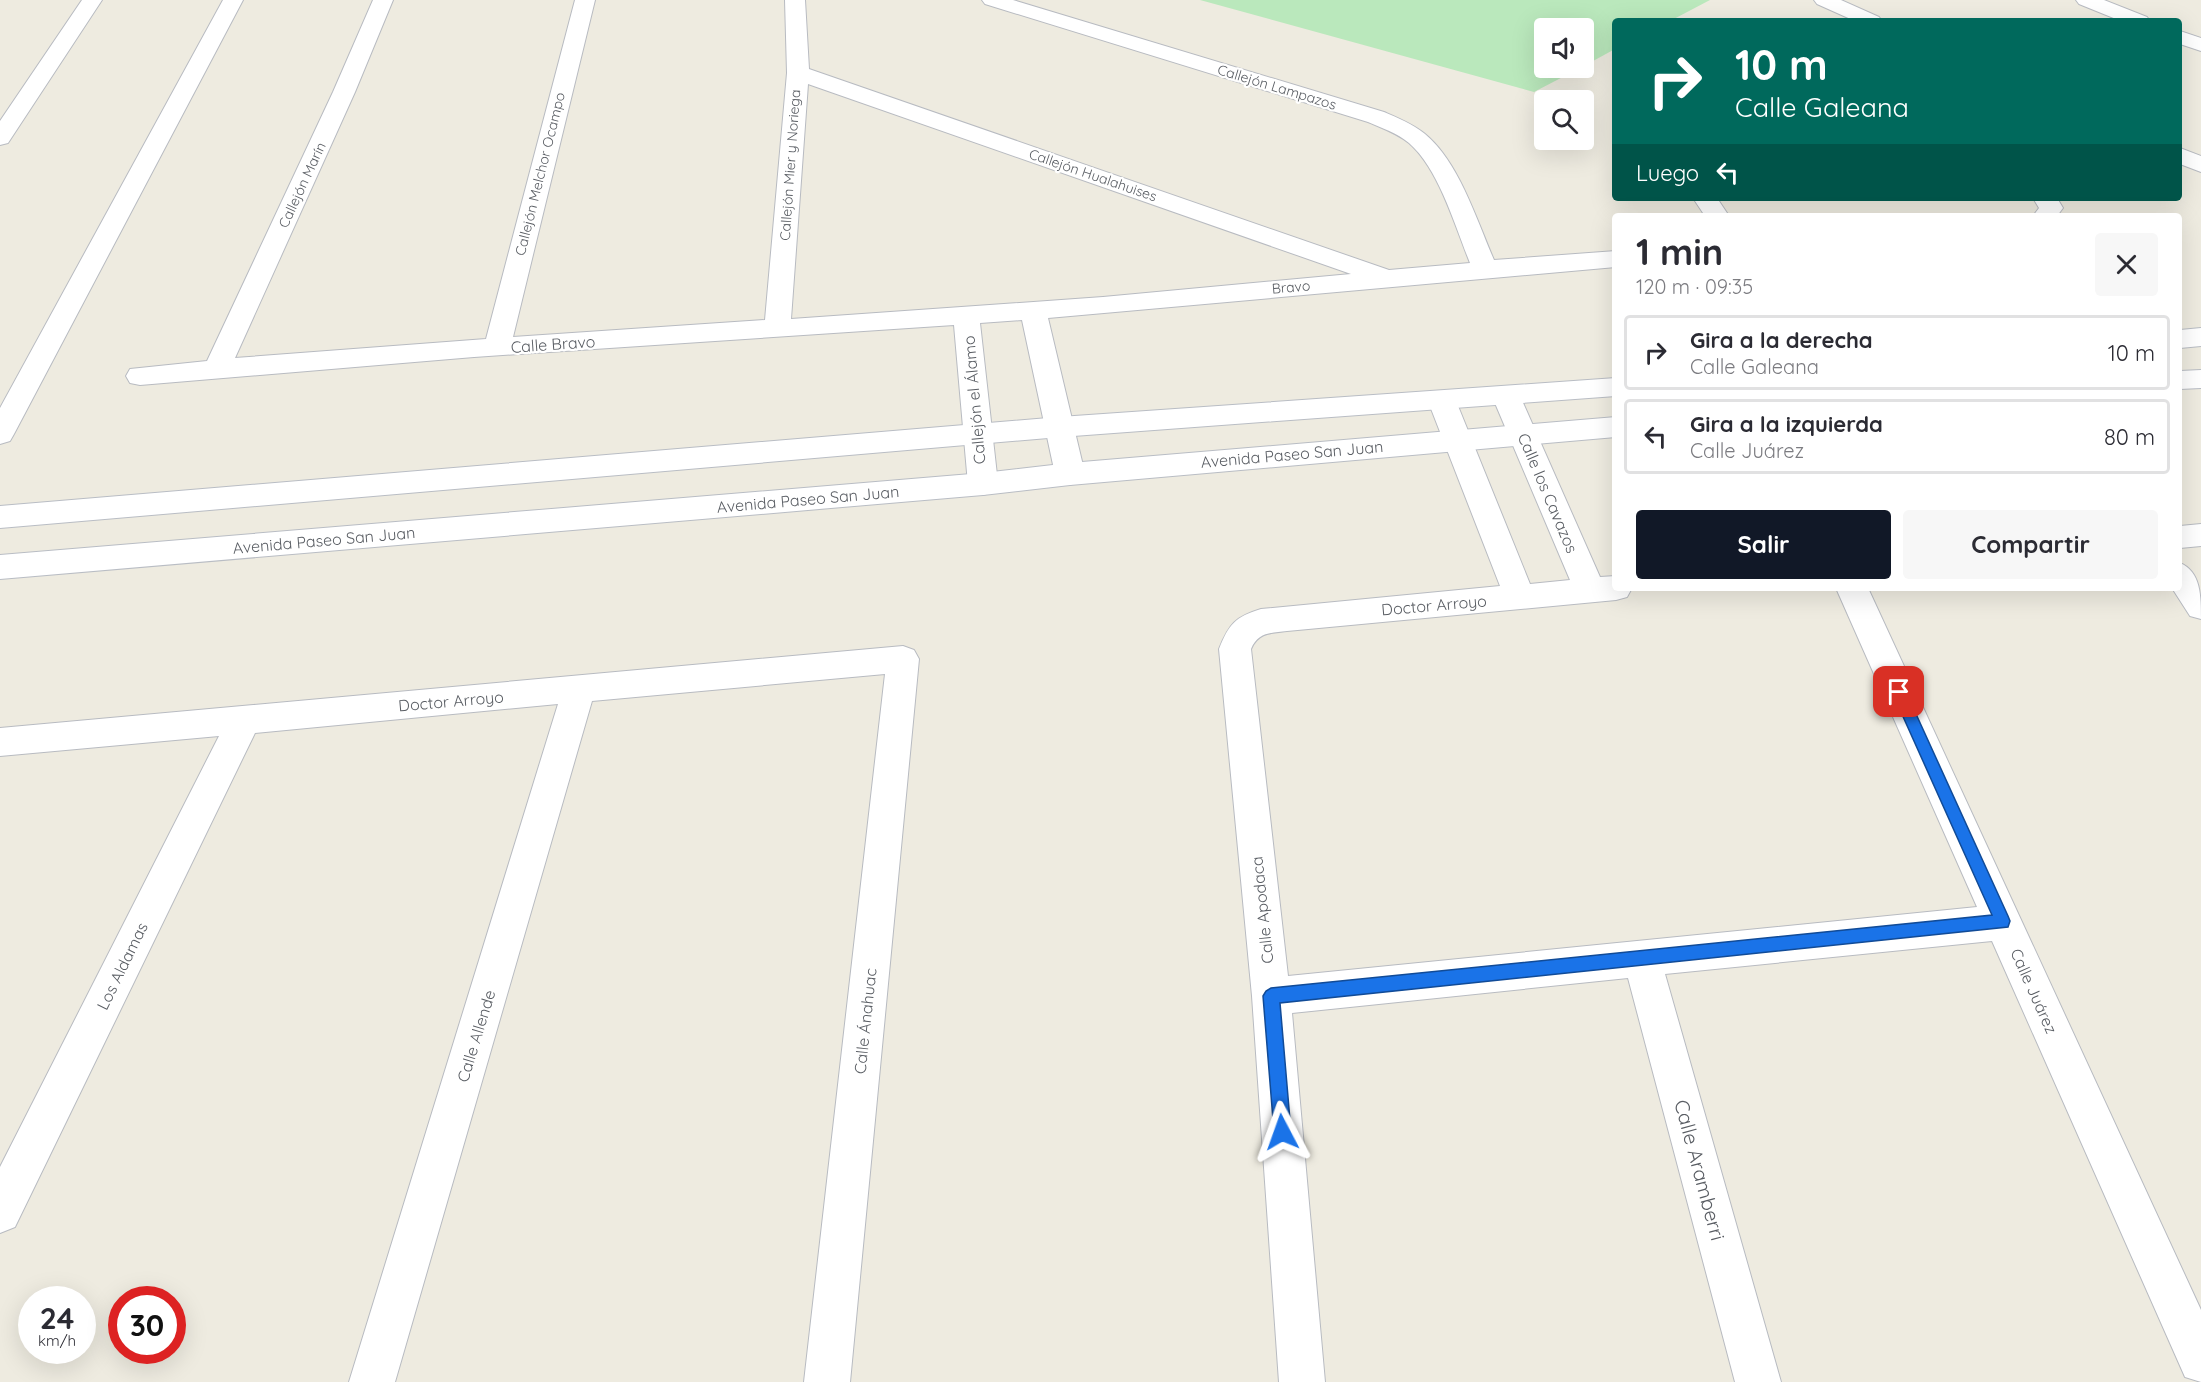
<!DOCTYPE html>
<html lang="es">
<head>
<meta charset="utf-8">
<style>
	:root { --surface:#fff; --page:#f7f7f7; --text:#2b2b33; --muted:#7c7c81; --line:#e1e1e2; --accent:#111827 }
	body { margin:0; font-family:Quicksand,sans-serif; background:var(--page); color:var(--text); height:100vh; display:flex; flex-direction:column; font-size:22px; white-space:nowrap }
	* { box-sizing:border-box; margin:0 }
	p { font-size:20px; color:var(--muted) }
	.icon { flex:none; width:33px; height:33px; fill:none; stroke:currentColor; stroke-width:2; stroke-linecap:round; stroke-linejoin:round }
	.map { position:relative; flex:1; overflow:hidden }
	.sheet { position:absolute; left:1612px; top:213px; width:570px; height:378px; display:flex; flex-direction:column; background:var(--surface); border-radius:6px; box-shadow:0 6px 24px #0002 }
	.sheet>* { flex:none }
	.top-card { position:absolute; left:1612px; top:18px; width:570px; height:183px; border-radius:6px; box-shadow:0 6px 24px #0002; background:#00695c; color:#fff; overflow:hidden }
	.controls { position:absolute; left:1534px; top:18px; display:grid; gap:12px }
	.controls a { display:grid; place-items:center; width:60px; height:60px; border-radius:6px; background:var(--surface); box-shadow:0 6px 24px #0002; font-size:30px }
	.speed { position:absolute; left:18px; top:1286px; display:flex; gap:12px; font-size:30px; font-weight:700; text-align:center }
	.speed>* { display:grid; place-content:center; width:78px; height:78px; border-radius:50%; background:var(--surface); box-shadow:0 6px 24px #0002; line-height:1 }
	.speed small { font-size:15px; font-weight:400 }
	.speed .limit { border:9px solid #d22; background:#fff; color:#111 }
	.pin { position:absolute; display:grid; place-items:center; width:51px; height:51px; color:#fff; margin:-26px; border-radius:12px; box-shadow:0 3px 9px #0006 }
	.me { position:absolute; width:66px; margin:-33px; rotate:356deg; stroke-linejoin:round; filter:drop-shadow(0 0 4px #0008) }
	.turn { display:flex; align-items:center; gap:21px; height:126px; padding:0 24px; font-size:27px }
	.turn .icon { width:78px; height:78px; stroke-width:2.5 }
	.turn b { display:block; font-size:42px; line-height:51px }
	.then { display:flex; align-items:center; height:57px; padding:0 24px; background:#0003; gap:12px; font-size:22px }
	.round { display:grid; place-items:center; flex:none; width:63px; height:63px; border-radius:6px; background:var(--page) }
	.overview { display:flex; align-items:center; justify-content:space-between; height:102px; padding:0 24px }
	h1 { font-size:36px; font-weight:700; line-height:45px }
	.button { display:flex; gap:12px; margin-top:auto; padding:12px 24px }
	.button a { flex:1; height:69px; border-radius:6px; background:var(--accent); color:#fff; font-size:24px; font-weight:700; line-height:69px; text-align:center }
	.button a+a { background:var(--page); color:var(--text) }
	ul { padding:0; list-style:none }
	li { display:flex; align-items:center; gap:18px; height:75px; margin:0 12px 9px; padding:0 12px; border:3px solid var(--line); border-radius:6px }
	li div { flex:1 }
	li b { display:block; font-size:22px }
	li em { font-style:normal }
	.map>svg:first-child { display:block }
	.green { fill:#bae8bc }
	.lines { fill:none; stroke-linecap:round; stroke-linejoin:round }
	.street-casing { stroke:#b8bbc1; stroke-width:2 }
	.secondary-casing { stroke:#b9bdc4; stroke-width:2 }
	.street { fill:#fff; fill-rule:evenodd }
	.secondary { fill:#fff; fill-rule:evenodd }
	.route { fill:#1a73e8; stroke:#114b97; stroke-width:1.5 }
	.labels { text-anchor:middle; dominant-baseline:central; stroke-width:4.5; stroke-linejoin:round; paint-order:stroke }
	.far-street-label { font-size:14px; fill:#595d63; stroke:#fff }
	.street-label { font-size:16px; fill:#595d63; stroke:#fff }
	.near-street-label { font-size:20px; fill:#595d63; stroke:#fff }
</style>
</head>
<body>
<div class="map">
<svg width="2201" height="1382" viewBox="0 0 2201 1382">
	<rect width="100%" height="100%" fill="#eeebe0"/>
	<path class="green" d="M 1200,0 L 1710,0 L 1670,21 L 1616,21 L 1615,49 L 1584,66 L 1584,28 L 1545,28 L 1545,68 L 1580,68 L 1534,92 Z"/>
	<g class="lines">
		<g class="street-casing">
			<path id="street" d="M 82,0 L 102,0 L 8,143 L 0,145 L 0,121 Z
				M 223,0 L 243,0 L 14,434 L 10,441 L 0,444 L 0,408 Z
				M 373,0 L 393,0 L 355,92 L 235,358 L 486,339 L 575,0 L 595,0 L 513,337 L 765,320 L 787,73 L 785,0 L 805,0 L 809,69 L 1389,270 L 1470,263 C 1455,226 1439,169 1409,143 C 1397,133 1382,128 1368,122 L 985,4 L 982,0 L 1013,0 L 1384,112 C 1398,118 1413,124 1425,134 C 1459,162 1477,221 1494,260 L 1616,251 L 1616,267 L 1048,318 L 1085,474 L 1080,481 L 1070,485 L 1060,481 L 1055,474 L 1022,320 L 980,323 L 998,484 L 993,492 L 983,495 L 973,492 L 968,484 L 954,325 L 474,357 L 140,385 L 130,383 L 126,376 L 130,369 L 207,361 L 333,92 ZM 808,84 L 1351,274 L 1103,297 L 791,319 Z
				M 1814,0 L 1841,0 L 1879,17 L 1882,21 L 1855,21 L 1817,4 Z
				M 2076,0 L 2104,0 L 2147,17 L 2150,21 L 2121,21 L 2079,4 Z
				M 2180,31 L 2201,38 L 2201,51 L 2180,44 Z
				M 2180,148 L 2201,156 L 2201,172 L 2180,164 Z
				M 1693,198 L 1717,198 L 1729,216 L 1705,216 Z
				M 2033,198 L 2057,198 L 2063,208 L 2057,216 L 2033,216 L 2039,208 Z
				M 1506,386 L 1516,389 L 1520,396 L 1600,577 L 1616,576 L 1616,588 L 1632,588 L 1627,597 L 1616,600 L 1287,631 C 1271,633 1258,632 1251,649 L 1288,976 L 1977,907 L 1836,588 L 1868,588 L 2201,1310 L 2201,1382 L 2185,1377 L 1992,941 L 1665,974 L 1781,1382 L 1735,1382 L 1628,978 L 1292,1013 L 1325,1382 L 1279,1382 L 1252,996 L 1219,649 C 1229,624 1235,617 1261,609 L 1500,586 L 1428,401 L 1432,394 L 1442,391 L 1452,394 L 1456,401 L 1530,584 L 1570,580 L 1492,396 L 1496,389 Z
				M 2201,524 L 2201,546 L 2180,548 L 2180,526 Z
				M 2180,563 C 2201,572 2201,596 2201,619 L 2190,616 L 2172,588 L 2180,588 Z
				M 903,646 L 914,650 L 919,659 L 850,1382 L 804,1382 L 885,674 L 592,701 L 395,1382 L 349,1382 L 558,704 L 255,733 L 15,1227 L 0,1233 L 0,1167 L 219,736 L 0,756 L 0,728 Z"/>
		</g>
		<g class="secondary-casing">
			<path id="secondary" d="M 2201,328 L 2201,346 L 2180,348 L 2180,330 Z
				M 2201,370 L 2201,388 L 2180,389 L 2180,371 Z
				M 1616,378 L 1616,396 L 1060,437 L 0,528 L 0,506 L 1060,417 Z
				M 1616,417 L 1616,437 L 1070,485 L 983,495 L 0,579 L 0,555 L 983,473 L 1070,463 Z"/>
		</g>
		<use href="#street" class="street"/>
		<use href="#secondary" class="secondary"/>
	</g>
	<path class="route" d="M 1899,687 L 1904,688 L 1906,692 L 2008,916 L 2010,921 L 2008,927 L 1280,1003 L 1291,1132 L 1288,1138 L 1282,1141 L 1276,1138 L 1274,1132 L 1263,996 L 1266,991 L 1271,988 L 1992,915 L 1892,692 L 1894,688 Z"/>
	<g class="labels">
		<g class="far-street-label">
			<text transform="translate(1277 87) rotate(17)">Callejón Lampazos</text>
			<text transform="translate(790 165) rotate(-86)">Callejón Mier y Noriega</text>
			<text transform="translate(540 174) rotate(-76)">Callejón Melchor Ocampo</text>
			<text transform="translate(1093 175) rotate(19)">Callejón Hualahuises</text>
			<text transform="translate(302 185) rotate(-65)">Callejón Marín</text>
			<text transform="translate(1291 287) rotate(-5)">Bravo</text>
		</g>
		<g class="street-label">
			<text transform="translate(553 344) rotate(-4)">Calle Bravo</text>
			<text transform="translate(974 400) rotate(-95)">Callejón el Álamo</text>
			<text transform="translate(1292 454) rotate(-5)">Avenida Paseo San Juan</text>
			<text transform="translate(1548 493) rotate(67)">Calle los Cavazos</text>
			<text transform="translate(808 499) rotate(-5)">Avenida Paseo San Juan</text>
			<text transform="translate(324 540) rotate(-5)">Avenida Paseo San Juan</text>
			<text transform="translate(1434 605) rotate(-5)">Doctor Arroyo</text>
			<text transform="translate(451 701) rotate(-5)">Doctor Arroyo</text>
			<text transform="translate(1262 910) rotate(-96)">Calle Apodaca</text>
			<text transform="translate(122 966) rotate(-64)">Los Aldamas</text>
			<text transform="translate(2034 991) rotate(66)">Calle Juárez</text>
			<text transform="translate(865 1021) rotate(-84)">Calle Ánahuac</text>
			<text transform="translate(476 1036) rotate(-73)">Calle Allende</text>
		</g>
		<g class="near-street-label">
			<text transform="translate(1700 1170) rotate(75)">Calle Aramberri</text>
		</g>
	</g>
</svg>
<div class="controls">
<a><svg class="icon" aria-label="sound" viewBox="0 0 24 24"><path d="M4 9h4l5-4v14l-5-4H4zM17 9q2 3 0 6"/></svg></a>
<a><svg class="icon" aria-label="search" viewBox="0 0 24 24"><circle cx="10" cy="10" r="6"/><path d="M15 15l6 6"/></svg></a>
</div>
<div class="speed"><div>24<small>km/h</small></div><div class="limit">30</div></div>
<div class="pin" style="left:1899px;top:692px;background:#d93025"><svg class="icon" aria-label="arrive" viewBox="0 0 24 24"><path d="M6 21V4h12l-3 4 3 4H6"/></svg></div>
<svg class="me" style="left:1282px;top:1132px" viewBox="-20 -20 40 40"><path d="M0-17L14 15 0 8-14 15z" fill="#1a73e8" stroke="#fff" stroke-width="4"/></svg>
<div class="top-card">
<div class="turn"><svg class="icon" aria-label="right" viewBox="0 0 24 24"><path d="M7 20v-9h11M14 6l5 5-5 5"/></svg><div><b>10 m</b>Calle Galeana</div></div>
<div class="then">Luego<svg class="icon" aria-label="left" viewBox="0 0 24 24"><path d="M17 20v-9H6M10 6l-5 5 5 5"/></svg></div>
</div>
<section class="sheet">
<div class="overview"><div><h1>1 min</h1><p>120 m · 09:35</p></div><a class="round"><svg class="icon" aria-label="close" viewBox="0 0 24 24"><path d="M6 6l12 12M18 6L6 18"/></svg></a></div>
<ul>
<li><svg class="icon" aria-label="right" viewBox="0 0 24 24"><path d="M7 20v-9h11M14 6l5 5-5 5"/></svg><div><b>Gira a la derecha</b><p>Calle Galeana</p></div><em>10 m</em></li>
<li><svg class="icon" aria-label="left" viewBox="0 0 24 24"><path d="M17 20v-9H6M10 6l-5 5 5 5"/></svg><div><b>Gira a la izquierda</b><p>Calle Juárez</p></div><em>80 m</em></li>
</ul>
<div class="button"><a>Salir</a><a>Compartir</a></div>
</section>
</div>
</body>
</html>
